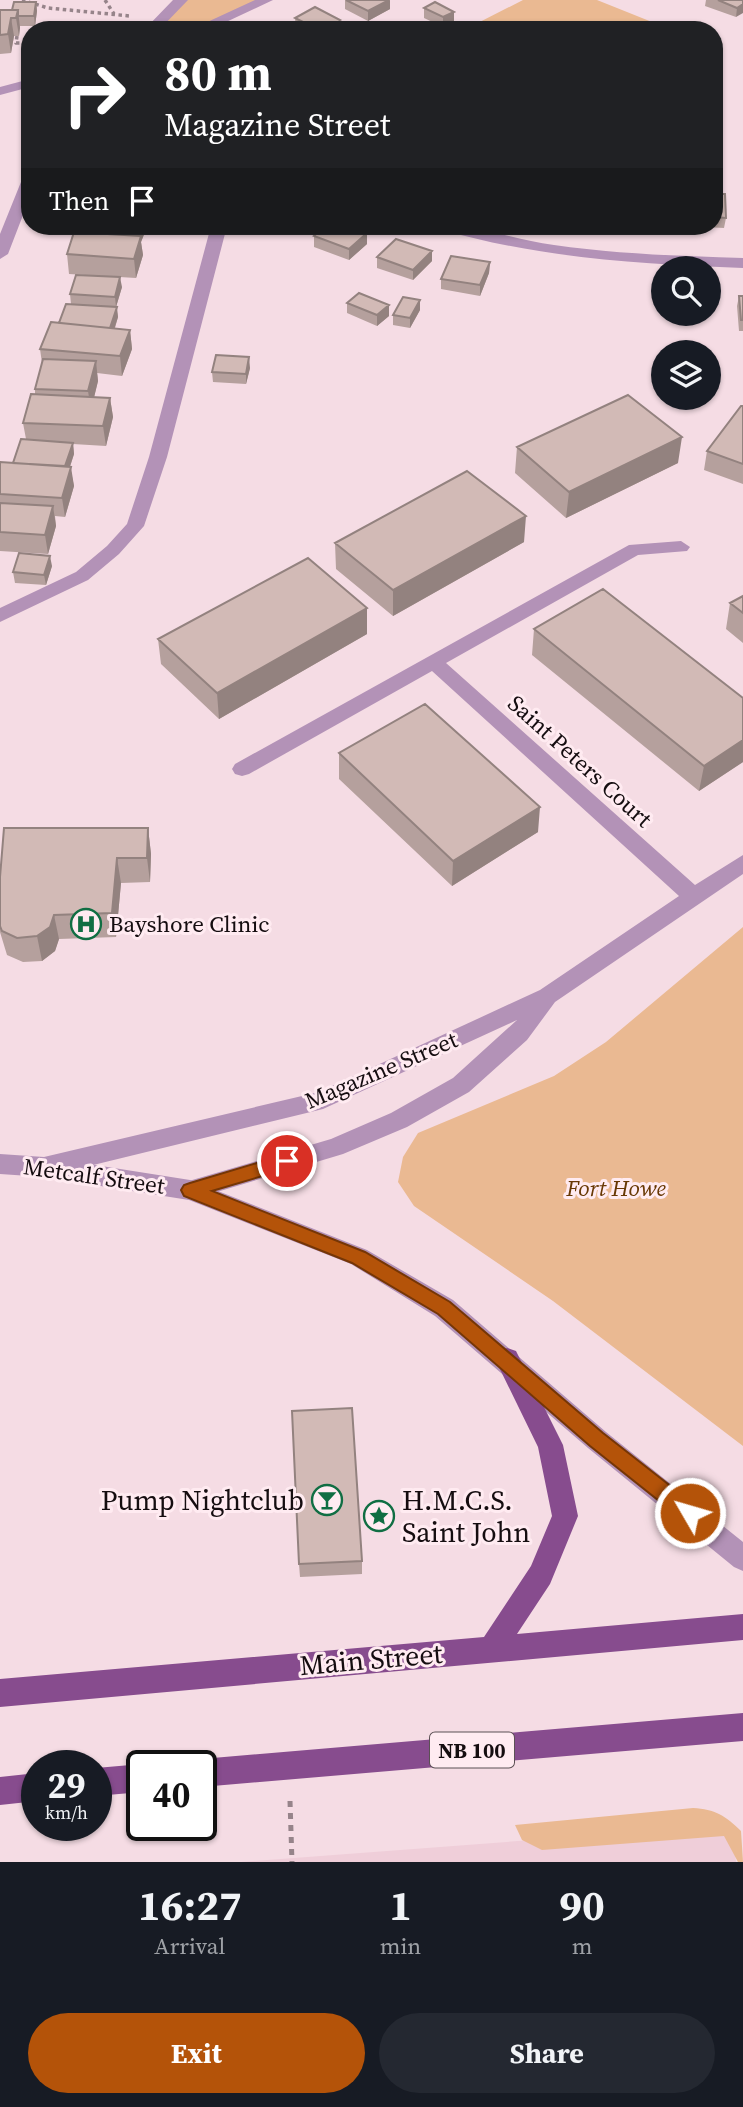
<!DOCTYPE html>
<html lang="en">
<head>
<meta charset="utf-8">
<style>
	:root { --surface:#171b24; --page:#242831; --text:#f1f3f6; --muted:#9ea1a6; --accent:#b45309 }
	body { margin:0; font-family:"Source Serif 4",serif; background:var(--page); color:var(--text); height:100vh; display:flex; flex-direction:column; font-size:26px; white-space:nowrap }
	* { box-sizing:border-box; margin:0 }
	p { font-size:23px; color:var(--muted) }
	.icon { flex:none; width:38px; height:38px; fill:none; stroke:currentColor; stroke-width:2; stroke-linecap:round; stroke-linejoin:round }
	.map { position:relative; height:1862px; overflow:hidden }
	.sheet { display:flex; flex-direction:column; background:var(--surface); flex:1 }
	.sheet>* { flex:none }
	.top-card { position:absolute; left:21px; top:21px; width:702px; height:214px; border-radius:28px; box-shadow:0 2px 5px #0004; background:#202124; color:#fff; overflow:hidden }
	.tools { position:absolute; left:651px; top:256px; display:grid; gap:14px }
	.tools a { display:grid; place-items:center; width:70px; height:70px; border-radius:50%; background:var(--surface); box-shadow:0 2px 5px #0004; font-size:35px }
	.speed { position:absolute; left:21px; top:1750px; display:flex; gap:14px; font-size:35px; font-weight:700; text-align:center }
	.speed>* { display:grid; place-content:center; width:91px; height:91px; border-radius:50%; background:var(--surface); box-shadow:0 2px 5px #0004; line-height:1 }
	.speed small { font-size:18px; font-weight:400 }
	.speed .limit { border:4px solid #111; border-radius:10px; background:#fff; color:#111 }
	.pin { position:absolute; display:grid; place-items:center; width:60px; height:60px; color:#fff; margin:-30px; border:4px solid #fff; border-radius:50%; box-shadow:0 2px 7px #0007 }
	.me { position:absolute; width:77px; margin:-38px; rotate:308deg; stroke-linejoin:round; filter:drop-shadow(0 0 5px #0008) }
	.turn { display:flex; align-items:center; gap:24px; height:147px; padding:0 28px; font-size:32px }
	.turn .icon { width:91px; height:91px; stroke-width:2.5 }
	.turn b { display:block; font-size:49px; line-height:60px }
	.then { display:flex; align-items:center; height:66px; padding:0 28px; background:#0003; gap:14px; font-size:26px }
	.eta { display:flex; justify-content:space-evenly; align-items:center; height:119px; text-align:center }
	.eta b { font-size:42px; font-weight:700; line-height:49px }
	.button { display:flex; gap:14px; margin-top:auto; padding:14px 28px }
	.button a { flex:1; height:80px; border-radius:42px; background:var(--accent); color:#fff; font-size:28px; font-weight:700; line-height:80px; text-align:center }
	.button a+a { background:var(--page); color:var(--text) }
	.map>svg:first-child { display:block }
	.built { fill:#efced9 }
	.green { fill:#eab992 }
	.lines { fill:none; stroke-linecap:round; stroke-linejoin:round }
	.path-far1 { stroke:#96848a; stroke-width:3.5; stroke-dasharray:3.5 3.5; stroke-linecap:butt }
	.path { stroke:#96848a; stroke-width:5; stroke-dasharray:6 6; stroke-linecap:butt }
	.service { fill:#b392b7; fill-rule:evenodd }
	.minor { fill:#b392b7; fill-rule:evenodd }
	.tertiary { fill:#b392b7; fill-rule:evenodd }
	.primary { fill:#874c8e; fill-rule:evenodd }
	.wall { fill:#b5a09d }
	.shaded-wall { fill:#93827f }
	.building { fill:#d2bab6; stroke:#93827f; stroke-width:2 }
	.route { fill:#b45309; stroke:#753606; stroke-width:2 }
	.labels { text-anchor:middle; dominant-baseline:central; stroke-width:6; stroke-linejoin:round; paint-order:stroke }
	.shield { fill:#ffebf1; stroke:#5b5054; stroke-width:2 }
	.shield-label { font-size:21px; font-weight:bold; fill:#150d10 }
	.street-label { font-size:23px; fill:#150d10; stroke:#ffebf1 }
	.poi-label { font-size:23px; fill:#150d10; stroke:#ffebf1; text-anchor:start }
	.park-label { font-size:23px; font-style:italic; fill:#683804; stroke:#ffebf1 }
	.near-poi-label { font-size:28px; fill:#150d10; stroke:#ffebf1; text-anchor:end }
	.near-street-label { font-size:28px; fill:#150d10; stroke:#ffebf1 }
</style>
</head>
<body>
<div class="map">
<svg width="743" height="1862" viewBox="0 0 743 1862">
	<rect width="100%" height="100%" fill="#f5dce4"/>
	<path class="built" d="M 732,1825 L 736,1862 L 240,1862 Z"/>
	<path class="green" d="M 181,0 L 266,0 L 197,30 L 151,30 Z
		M 523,0 L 597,0 L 672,30 L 464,30 Z
		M 743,927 L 743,1446 L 553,1301 L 414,1206 L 398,1182 L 403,1157 L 418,1133 L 554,1076 L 606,1042 Z
		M 693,1808 C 715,1809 726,1816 741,1831 L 743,1862 L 738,1862 L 724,1836 L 542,1850 L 522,1840 L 515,1825 Z"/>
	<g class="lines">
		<path class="path-far1" d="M 22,0 L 48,8 L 130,16
			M 105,0 L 114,14
			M 17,36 L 16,43 L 25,43"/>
		<path class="path" d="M 290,1801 L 292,1862"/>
		<path class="service" d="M 211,226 L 227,226 L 167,457 L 144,526 L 119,554 L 88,580 L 0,622 L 0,608 L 76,572 L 107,546 L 127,524 L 149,457 Z"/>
		<path class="minor" d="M 173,0 L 188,0 L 159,30 L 144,30 Z
			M 30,173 L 30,197 L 8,254 L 0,259 L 0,234 L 23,177 Z
			M 436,226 C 475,224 515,240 554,245 C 616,254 680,256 743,258 L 743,268 C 639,264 539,258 439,229 Z
			M 681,541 L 690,547 L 687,551 L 638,555 L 446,663 L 695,885 L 743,855 L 743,874 L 555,1002 L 527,1040 L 469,1092 L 407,1127 L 343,1154 L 190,1200 L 182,1197 L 178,1190 L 182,1183 L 331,1139 L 391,1113 L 453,1078 L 517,1020 L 323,1109 L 44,1177 L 36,1174 L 33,1167 L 36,1160 L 44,1157 L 319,1092 L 540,990 L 679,896 L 432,671 L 249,774 L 242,776 L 235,774 L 232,769 L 235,764 L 629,545 Z"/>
		<path class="tertiary" d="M 255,0 L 273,0 L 209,30 L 190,30 Z
			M 30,79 L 30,87 L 0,95 L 0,87 Z
			M 0,1154 L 44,1157 L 190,1180 L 367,1250 L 453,1300 L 606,1432 L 743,1542 L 743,1571 L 734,1567 L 588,1448 L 435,1316 L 351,1264 L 189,1200 L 44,1177 L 0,1174 Z"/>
		<path class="primary" d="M 507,1348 L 516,1351 L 563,1445 L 578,1516 L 550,1584 L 517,1634 L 743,1614 L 743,1640 L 0,1707 L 0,1679 L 484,1637 L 531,1566 L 552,1516 L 538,1447 L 495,1359 L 498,1351 Z
			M 743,1713 L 743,1741 L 201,1787 L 201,1766 L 190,1766 L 201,1759 Z
			M 142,1764 L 146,1766 L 142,1766 L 142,1792 L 96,1796 L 96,1768 Z
			M 37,1773 L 37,1801 L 0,1805 L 0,1777 Z"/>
	</g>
	<path class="wall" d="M 345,0 L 390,0 L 390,9 L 368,21 L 345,9 Z
		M 706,0 L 743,0 L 736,17 L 705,6 Z
		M 36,2 L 37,11 L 35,26 L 20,26 L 19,36 L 14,36 L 11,53 L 0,54 L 0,10 L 12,10 Z
		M 424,8 L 454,21 L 443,27 L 424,18 Z
		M 295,18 L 340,20 L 340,30 L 300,30 L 296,28 Z
		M 714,194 L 726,218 L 724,228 L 685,226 L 714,226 Z
		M 253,226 L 285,226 L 271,235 Z
		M 147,227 L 141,242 L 143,255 L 136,278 L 69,274 L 67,254 L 83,232 L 82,229 Z
		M 367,233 L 367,244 L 349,260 L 314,247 L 314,236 Z
		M 377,257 L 432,261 L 413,280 L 377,268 Z
		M 490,262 L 489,273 L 480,296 L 441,289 L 441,279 Z
		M 122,287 L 116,307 L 118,317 L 115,328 L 130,330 L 132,349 L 122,376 L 97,373 L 98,381 L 94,397 L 110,398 L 113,417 L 106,446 L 73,444 L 74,454 L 70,467 L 74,486 L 65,517 L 55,516 L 56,526 L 48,554 L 0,551 L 0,462 L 13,463 L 26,439 L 23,423 L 35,394 L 35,389 L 42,363 L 40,349 L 71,304 L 70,294 Z
		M 739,296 L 743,296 L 743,331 L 739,331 L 737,306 Z
		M 347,303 L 389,316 L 377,326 L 347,313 Z
		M 420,310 L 410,328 L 393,325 L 393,315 Z
		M 250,368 L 246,384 L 213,382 L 212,372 Z
		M 743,406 L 743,484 L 704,470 L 707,451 Z
		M 517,447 L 678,463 L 566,518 L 515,473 Z
		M 524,542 L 393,616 L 336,569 L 335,543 Z
		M 52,566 L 46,585 L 15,583 L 13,572 Z
		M 743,596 L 743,643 L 726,629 L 730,603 Z
		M 534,629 L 743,698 L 743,762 L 699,791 L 532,655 Z
		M 367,634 L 219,719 L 161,664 L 158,639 Z
		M 339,753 L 538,832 L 452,886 L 339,779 Z
		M 148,828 L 151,854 L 150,882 L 121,883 L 116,937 L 59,939 L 55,951 L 42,961 L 23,962 L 7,955 L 0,932 L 0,877 Z
		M 362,1561 L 362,1574 L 300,1577 L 299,1564 Z"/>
	<path class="shaded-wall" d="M 390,0 L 390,9 L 368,21 L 368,11 Z
		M 36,2 L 37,11 L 35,26 L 34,16 Z
		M 743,4 L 743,13 L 736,17 L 737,8 Z
		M 18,10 L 20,28 L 19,36 L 16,18 Z
		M 454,12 L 454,21 L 443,27 L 443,17 Z
		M 11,18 L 14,36 L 11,53 L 8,34 Z
		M 340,20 L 340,30 L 321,30 Z
		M 143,226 L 147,226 L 147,227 L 141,242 L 143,255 L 136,278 L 134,259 L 140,238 L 140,234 Z
		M 270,226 L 285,226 L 271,235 Z
		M 367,233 L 367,244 L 349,260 L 349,249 Z
		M 432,251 L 432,261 L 413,280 L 413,270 Z
		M 490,262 L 489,273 L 480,296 L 480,285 Z
		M 120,277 L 122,287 L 116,307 L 115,297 Z
		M 420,300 L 420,310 L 410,328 L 410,318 Z
		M 389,305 L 389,316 L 377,326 L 377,315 Z
		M 117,307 L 118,317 L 111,339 L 110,329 Z
		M 130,330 L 132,349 L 122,376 L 120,356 Z
		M 249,357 L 250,368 L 246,384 L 246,374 Z
		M 96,361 L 98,381 L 91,410 L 88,391 Z
		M 110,398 L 113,417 L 106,446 L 103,426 Z
		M 682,437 L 678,463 L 566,518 L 569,492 Z
		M 73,443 L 74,454 L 66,478 L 65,468 Z
		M 71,467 L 74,486 L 65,517 L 62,498 Z
		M 53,506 L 56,526 L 48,554 L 45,535 Z
		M 526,516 L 524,542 L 393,616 L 393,590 Z
		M 50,556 L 52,566 L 46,585 L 44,575 Z
		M 367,608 L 367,634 L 219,719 L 217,693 Z
		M 743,740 L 743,762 L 699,791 L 704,766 Z
		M 540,807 L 538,832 L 452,886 L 453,861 Z
		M 148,828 L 151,854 L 150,882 L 147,858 Z
		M 117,858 L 121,883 L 116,937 L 112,913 Z
		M 54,915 L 59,939 L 55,951 L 42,961 L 37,936 Z"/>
	<path class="building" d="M 346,0 L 389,0 L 368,11 Z
		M 718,0 L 743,0 L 743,4 L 737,8 Z
		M 14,2 L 36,2 L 34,16 L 18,16 L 18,10 L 12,10 Z
		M 435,2 L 454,12 L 443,17 L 424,8 Z
		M 315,7 L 340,20 L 321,30 L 319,30 L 295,18 Z
		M 0,10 L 18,10 L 16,18 L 11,18 L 8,34 L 0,35 Z
		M 279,25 L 290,30 L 270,30 Z
		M 714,194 L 725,194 L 726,218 L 714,217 Z
		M 84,226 L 143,226 L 140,234 L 82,229 Z
		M 326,226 L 347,226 L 367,233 L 349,249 L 314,236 Z
		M 74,232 L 141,236 L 134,259 L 67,254 Z
		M 396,239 L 432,251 L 413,270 L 377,257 Z
		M 451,256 L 490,262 L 480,285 L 441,279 Z
		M 76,275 L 120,277 L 115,297 L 70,294 Z
		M 359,293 L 389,305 L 377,315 L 347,303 Z
		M 739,296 L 743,296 L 743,320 L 741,320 Z
		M 403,297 L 420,300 L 410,318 L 393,315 Z
		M 66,304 L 117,307 L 110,328 L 59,323 Z
		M 51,322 L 130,330 L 120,356 L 40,349 Z
		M 216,355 L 249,357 L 246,374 L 212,372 Z
		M 43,359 L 96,361 L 88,391 L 35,389 Z
		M 31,394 L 110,398 L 103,426 L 23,423 Z
		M 628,395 L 682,437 L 569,492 L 517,447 Z
		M 741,406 L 743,406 L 743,464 L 707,451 Z
		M 21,439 L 73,443 L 65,466 L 13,463 Z
		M 0,462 L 71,467 L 62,498 L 0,494 Z
		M 467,471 L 526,516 L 393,590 L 335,543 Z
		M 0,503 L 53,506 L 45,535 L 0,532 Z
		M 19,553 L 50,556 L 44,575 L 13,572 Z
		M 308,558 L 367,608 L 217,693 L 158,639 Z
		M 603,589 L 743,698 L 743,740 L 704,766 L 534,629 Z
		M 743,596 L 743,613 L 730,603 Z
		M 425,704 L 540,807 L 453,861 L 339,753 Z
		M 4,828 L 148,828 L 147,858 L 117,858 L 112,913 L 54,915 L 50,927 L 37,936 L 17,938 L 2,931 L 0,926 L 0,877 Z
		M 352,1408 L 362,1561 L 299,1564 L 292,1411 Z"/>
	<path class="route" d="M 287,1154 L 293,1156 L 295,1161 L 293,1167 L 212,1191 L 365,1252 L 450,1302 L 603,1433 L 696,1506 L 699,1513 L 696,1520 L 690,1522 L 683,1520 L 590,1446 L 438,1314 L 352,1263 L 184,1196 L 181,1190 L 184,1185 L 190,1183 Z"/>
	<defs>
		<g id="hospital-ring" transform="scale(1.575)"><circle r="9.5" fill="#ffebf1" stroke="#106e43" stroke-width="1.5"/><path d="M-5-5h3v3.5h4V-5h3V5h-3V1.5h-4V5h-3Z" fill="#106e43"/></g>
		<g id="bar-ring" transform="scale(1.575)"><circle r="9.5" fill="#ffebf1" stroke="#106e43" stroke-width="1.5"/><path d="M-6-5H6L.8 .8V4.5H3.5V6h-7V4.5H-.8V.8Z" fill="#106e43"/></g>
		<g id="sight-ring" transform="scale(1.575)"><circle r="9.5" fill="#ffebf1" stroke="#106e43" stroke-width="1.5"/><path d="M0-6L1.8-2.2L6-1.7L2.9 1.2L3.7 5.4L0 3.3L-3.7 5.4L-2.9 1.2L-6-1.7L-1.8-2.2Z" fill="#106e43"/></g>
	</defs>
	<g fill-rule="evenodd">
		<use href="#hospital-ring" x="86" y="924"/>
		<use href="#bar-ring" x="327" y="1500"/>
		<use href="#sight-ring" x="379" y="1516"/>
	</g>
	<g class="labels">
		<rect class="shield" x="430" y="1732.5" width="84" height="35" rx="5"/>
		<g class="shield-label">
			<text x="472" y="1750">NB 100</text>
		</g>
		<g class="street-label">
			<text transform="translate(580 761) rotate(42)">Saint Peters Court</text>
			<text transform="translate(381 1070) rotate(-23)">Magazine Street</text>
			<text transform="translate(94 1176) rotate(8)">Metcalf Street</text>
		</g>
		<g class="poi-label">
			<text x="109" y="924">Bayshore Clinic</text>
		</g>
		<g class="park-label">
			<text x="616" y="1188">Fort Howe</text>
		</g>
		<g class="near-poi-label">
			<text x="304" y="1500">Pump Nightclub</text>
			<text x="402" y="1500" text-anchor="start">H.M.C.S.<tspan x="402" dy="32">Saint John</tspan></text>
		</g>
		<g class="near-street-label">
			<text transform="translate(371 1659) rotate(-5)">Main Street</text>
		</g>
	</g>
</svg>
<div class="tools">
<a><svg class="icon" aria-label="search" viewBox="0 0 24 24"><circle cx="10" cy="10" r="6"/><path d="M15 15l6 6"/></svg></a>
<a><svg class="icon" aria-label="layers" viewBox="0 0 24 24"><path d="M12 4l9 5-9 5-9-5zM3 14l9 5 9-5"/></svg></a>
</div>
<div class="speed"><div>29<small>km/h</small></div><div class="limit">40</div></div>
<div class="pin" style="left:287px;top:1161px;background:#d93025"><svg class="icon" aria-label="arrive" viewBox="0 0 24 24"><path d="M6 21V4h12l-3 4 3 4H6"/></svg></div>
<svg class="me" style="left:690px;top:1513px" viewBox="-20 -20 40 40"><circle r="17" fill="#b45309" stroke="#fff" stroke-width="3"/><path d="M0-11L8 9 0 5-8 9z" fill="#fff"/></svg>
<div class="top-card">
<div class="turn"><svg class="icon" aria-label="right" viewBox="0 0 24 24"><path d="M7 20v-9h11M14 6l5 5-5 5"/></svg><div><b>80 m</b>Magazine Street</div></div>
<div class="then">Then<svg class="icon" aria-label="arrive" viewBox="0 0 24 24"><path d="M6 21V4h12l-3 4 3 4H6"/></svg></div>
</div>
</div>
<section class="sheet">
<div class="eta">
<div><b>16:27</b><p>Arrival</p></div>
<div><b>1</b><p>min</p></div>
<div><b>90</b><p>m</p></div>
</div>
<div class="button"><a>Exit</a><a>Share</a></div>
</section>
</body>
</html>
